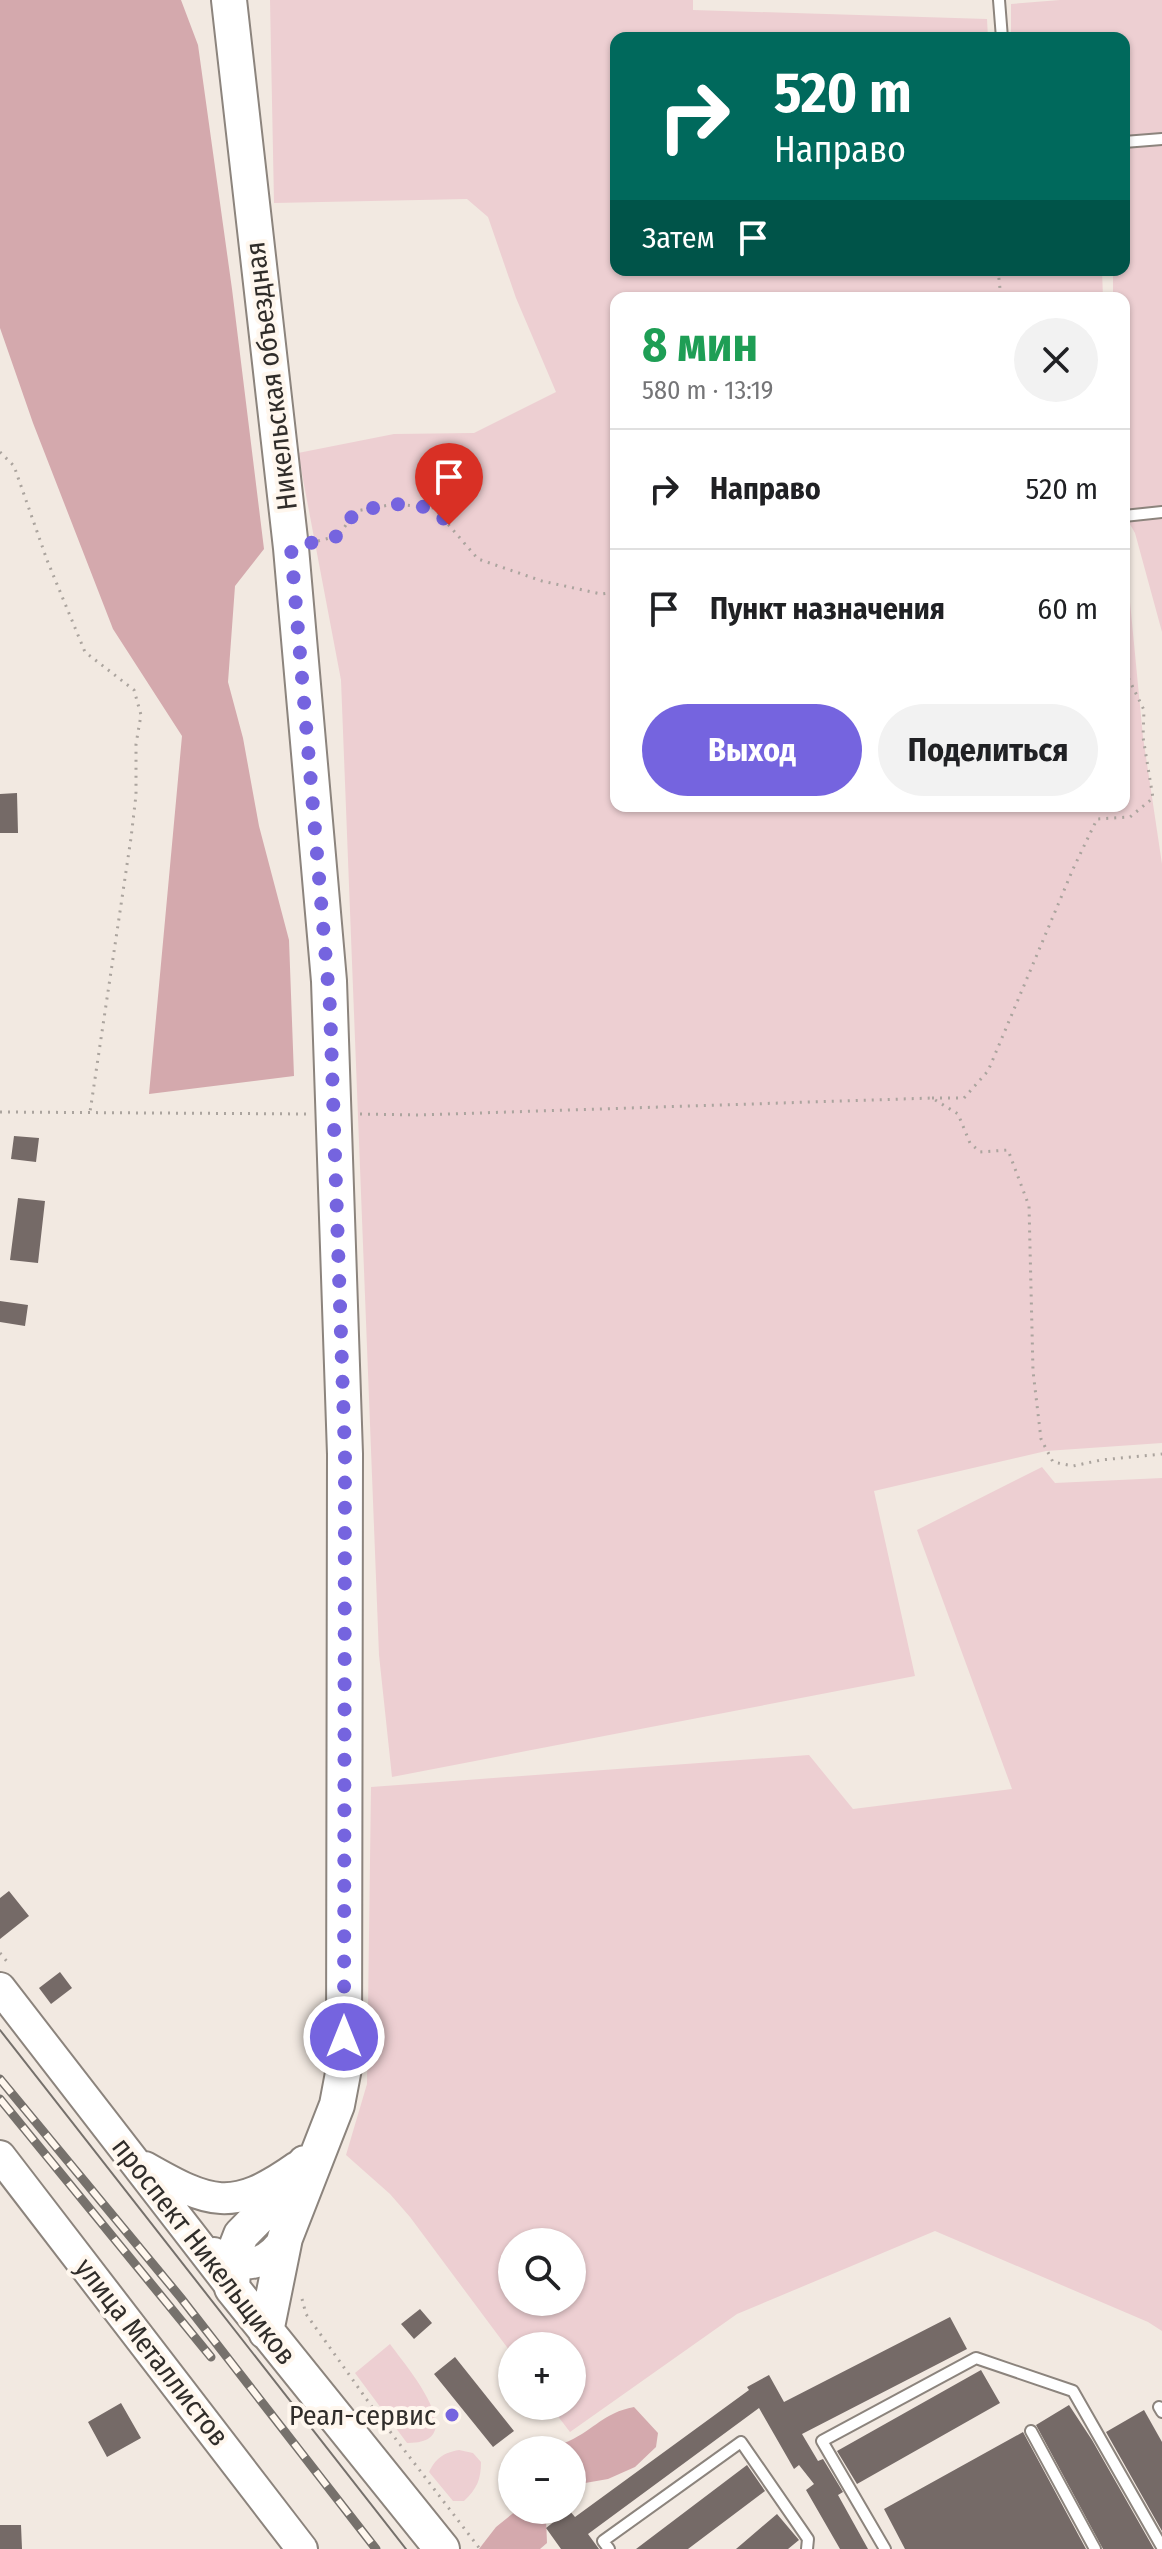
<!DOCTYPE html>
<html lang="ru">
<head>
<meta charset="utf-8">
<style>
	:root { --surface:#fff; --page:#f2f2f2; --text:#202124; --muted:#757577; --line:#e0e0e0; --accent:#7564df }
	body { margin:0; font-family:"Fira Sans Condensed",sans-serif; background:var(--page); color:var(--text); height:100vh; display:flex; flex-direction:column; font-size:30px; white-space:nowrap }
	* { box-sizing:border-box; margin:0 }
	p { font-size:26px; color:var(--muted) }
	.icon { flex:none; width:44px; height:44px; fill:none; stroke:currentColor; stroke-width:2; stroke-linecap:round; stroke-linejoin:round }
	.map { position:relative; flex:1; overflow:hidden }
	.panel { position:absolute; left:610px; top:292px; width:520px; height:520px; display:flex; flex-direction:column; background:var(--surface); border-radius:16px; box-shadow:0 2px 6px #0004 }
	.panel>* { flex:none }
	.hud { position:absolute; left:610px; top:32px; width:520px; height:244px; border-radius:16px; box-shadow:0 2px 6px #0004; background:#00695c; color:#fff; overflow:hidden }
	.tools { position:absolute; left:498px; top:2228px; display:grid; gap:16px }
	.tools a { display:grid; place-items:center; width:88px; height:88px; border-radius:50%; background:var(--surface); box-shadow:0 2px 6px #0004; font-size:40px }
	.pin { position:absolute; display:grid; place-items:center; width:68px; height:68px; color:#fff; margin:-82px -34px; border-radius:50% 50% 50% 0; rotate:-45deg; box-shadow:0 0 8px #0007 }
	.pin .icon { rotate:45deg }
	.me { position:absolute; width:88px; margin:-44px; rotate:0deg; stroke-linejoin:round; filter:drop-shadow(0 0 6px #0008) }
	.turn { display:flex; align-items:center; gap:28px; height:168px; padding:0 32px; font-size:36px }
	.turn .icon { width:104px; height:104px; stroke-width:2.5 }
	.turn b { display:block; font-size:56px; line-height:68px }
	.then { display:flex; align-items:center; height:76px; padding:0 32px; background:#0003; gap:16px; font-size:30px }
	.round { display:grid; place-items:center; flex:none; width:84px; height:84px; border-radius:42px; background:var(--page) }
	.headline { display:flex; align-items:center; justify-content:space-between; height:136px; padding:0 32px }
	h1 { font-size:48px; font-weight:700; line-height:60px; color:#1e9e55 }
	.action { display:flex; gap:16px; margin-top:auto; padding:16px 32px }
	.action a { flex:1; height:92px; border-radius:48px; background:var(--accent); color:#fff; font-size:32px; font-weight:700; line-height:92px; text-align:center }
	.action a+a { background:var(--page); color:var(--text) }
	ul { padding:0; list-style:none }
	li { display:flex; align-items:center; gap:24px; height:120px; padding:0 32px; border-top:2px solid var(--line) }
	li div { flex:1 }
	li b { display:block; font-size:30px }
	li em { font-style:normal }
	.map>svg:first-child { display:block }
	.green { fill:#edcfd2; fill-rule:evenodd }
	.forest { fill:#d4a9ad }
	.building { fill:#756a67 }
	.lines { fill:none; stroke-linecap:round; stroke-linejoin:round }
	.lane-casing { stroke:#8c847d; stroke-width:14 }
	.secondary-casing { stroke:#8c847d; stroke-width:34 }
	.primary-casing { stroke:#8c847d; stroke-width:38 }
	.path { stroke:#aba49e; stroke-width:3; stroke-dasharray:2 6; stroke-linecap:butt }
	.lane { stroke:#fff; stroke-width:10 }
	.secondary { stroke:#fff; stroke-width:30 }
	.primary { stroke:#fff; stroke-width:34 }
	.tram { stroke:#76716c; stroke-width:2 }
	.rail-casing { stroke:#76716c; stroke-width:9 }
	.rail { stroke:#fff7ee; stroke-width:6; stroke-dasharray:18; stroke-linecap:butt }
	.route { stroke:#7564df; stroke-width:14; stroke-dasharray:0 25.2 }
	.poi-dot { fill:#7564df; stroke:#fff7ee; stroke-width:3 }
	.labels { text-anchor:middle; dominant-baseline:central; stroke-width:8; stroke-linejoin:round; paint-order:stroke }
	.street-label { font-size:28px; fill:#302d2a; stroke:#fff7ee }
	.poi-label { font-size:28px; fill:#302d2a; stroke:#fff7ee; text-anchor:end }
</style>
</head>
<body>
<div class="map">
<svg width="1162" height="2549" viewBox="0 0 1162 2549">
	<rect width="100%" height="100%" fill="#f2e9e1"/>
	<path class="green" d="M 270,0 L 693,0 L 693,10 L 987,19 L 988,38 L 616,38 L 616,270 L 1102,270 L 1103,298 L 616,298 L 616,806 L 1124,806 L 1124,547 L 1125,550 L 1143,737 L 1162,864 L 1162,1443 L 1046,1451 L 874,1491 L 915,1676 L 392,1777 L 379,1655 L 341,680 L 298,453 L 394,434 L 474,433 L 556,392 L 516,298 L 488,217 L 467,199 L 274,203 Z
		M 1060,0 L 1162,0 L 1162,632 L 1135,533 L 1124,514 L 1124,298 L 1113,298 L 1113,270 L 1124,270 L 1124,38 L 1011,38 L 1011,4 Z
		M 1042,1467 L 1055,1483 L 1162,1478 L 1162,2331 L 1148,2322 L 935,2231 L 737,2314 L 570,2432 L 550,2406 L 572,2406 L 572,2346 L 512,2346 L 512,2354 L 410,2217 L 390,2194 L 346,2155 L 367,2084 L 371,1787 L 809,1755 L 853,1809 L 1012,1789 L 917,1530 ZM 572,2242 L 572,2302 L 512,2302 L 512,2242 Z
		M 390,2344 C 405,2365 474,2444 407,2443 L 355,2373 Z
		M 459,2450 L 473,2453 L 481,2462 C 481,2479 477,2489 464,2501 L 453,2501 L 429,2472 C 436,2458 443,2453 459,2450 Z"/>
	<path class="forest" d="M 0,0 L 181,0 L 198,45 L 232,289 L 264,549 L 235,586 L 228,682 L 243,738 L 259,826 L 289,940 L 294,1076 L 149,1094 L 182,736 L 113,629 L 33,423 L 0,328 Z
		M 634,2407 L 658,2433 L 656,2447 L 635,2467 L 608,2479 L 585,2483 L 572,2492 L 572,2450 L 545,2450 C 553,2444 561,2445 569,2441 C 595,2429 603,2413 634,2407 Z
		M 517,2510 L 551,2510 L 546,2518 L 547,2543 L 540,2549 L 479,2549 L 496,2527 Z"/>
	<path class="building" d="M 17,793 L 18,833 L 0,833 L 0,794 Z
		M 14,1136 L 39,1138 L 36,1162 L 11,1159 Z
		M 18,1198 L 45,1201 L 38,1263 L 10,1260 Z
		M 0,1301 L 28,1305 L 25,1326 L 0,1322 Z
		M 9,1891 L 29,1916 L 0,1939 L 0,1898 Z
		M 60,1972 L 72,1988 L 51,2004 L 39,1988 Z
		M 420,2309 L 432,2323 L 414,2339 L 401,2324 Z
		M 950,2317 L 967,2349 L 802,2434 L 818,2461 L 823,2459 L 843,2492 L 838,2495 L 868,2549 L 840,2549 L 806,2490 L 814,2484 L 799,2465 L 794,2469 L 759,2408 L 588,2534 L 599,2549 L 561,2549 L 546,2528 L 569,2510 L 575,2517 L 749,2390 L 747,2387 L 769,2375 L 784,2402 Z
		M 455,2357 L 514,2431 L 493,2447 L 434,2374 Z
		M 981,2370 L 1000,2403 L 857,2484 L 837,2451 Z
		M 121,2403 L 141,2438 L 107,2457 L 88,2422 Z
		M 1069,2405 L 1092,2440 L 1154,2549 L 1103,2549 L 1036,2425 Z
		M 1144,2410 L 1162,2442 L 1162,2531 L 1106,2432 Z
		M 1023,2432 L 1086,2549 L 905,2549 L 884,2509 Z
		M 747,2465 L 765,2491 L 688,2549 L 636,2549 Z
		M 777,2514 L 799,2540 L 788,2549 L 736,2549 Z
		M 0,2525 L 21,2525 L 22,2549 L 0,2549 Z"/>
	<g class="lines">
		<g class="lane-casing">
			<path id="lane" d="M 999,0 L 1002,38
				M 1124,142 L 1162,139
				M 1124,516 L 1162,512
				M 1159,2407 L 1162,2412
				M 1031,2431 L 1095,2549
				M 609,2549 L 603,2541 L 741,2442 L 808,2539 L 807,2549
				M 885,2549 L 822,2441 L 976,2358 L 1073,2391 L 1162,2547"/>
		</g>
		<g class="secondary-casing">
			<path id="secondary" d="M 0,1988 L 232,2288
				M 0,2156 L 302,2549
				M 145,2167 C 210,2204 232,2213 297,2167
				M 214,2253 C 243,2270 267,2267 285,2238"/>
		</g>
		<g class="primary-casing">
			<path id="primary" d="M 229,0 L 291,548 L 329,981 L 345,1454 L 344,2068 L 337,2105 L 285,2238 L 266,2332
				M 305,2163 L 283,2192 L 241,2235 L 234,2253 L 232,2288 L 442,2549"/>
		</g>
		<path class="path" d="M 998,270 L 1001,298
			M 0,452 L 14,466 L 47,560 L 85,652 L 134,690 L 141,715 L 136,744 L 136,795 L 131,838 L 90,1112
			M 318,541 L 338,536 L 356,511 L 395,504 L 434,508 L 478,559 L 542,581 L 601,594 L 616,592
			M 932,1098 L 964,1098 L 988,1071 L 1073,869 L 1097,819 L 1130,817 L 1153,798 L 1143,737 L 1144,710 L 1124,669
			M 0,1112 L 308,1114
			M 360,1114 L 418,1115 L 932,1098 L 958,1114 L 970,1143 L 980,1152 L 1008,1150 L 1029,1206 L 1033,1371 L 1041,1439 L 1053,1462 L 1073,1466 L 1101,1460 L 1162,1454
			M 0,1953 L 9,1964
			M 302,2299 L 306,2314 L 382,2421 L 480,2549"/>
		<use href="#lane" class="lane"/>
		<use href="#secondary" class="secondary"/>
		<use href="#primary" class="primary"/>
		<path class="tram" d="M 0,2030 L 406,2549"/>
		<g class="rail-casing">
			<path id="rail" d="M 0,2079 L 181,2298 L 376,2549
				M 0,2099 L 211,2357"/>
		</g>
		<use href="#rail" class="rail"/>
	</g>
	<g class="lines">
		<path class="route" d="M 344,2037 L 345,1454 L 330,1007 L 291,548 L 338,536 L 356,511 L 395,504 L 434,508 L 449,525"/>
	</g>
	<circle class="poi-dot" cx="452" cy="2415" r="8"/>
	<g class="labels">
		<g class="street-label">
			<text transform="translate(271 376) rotate(-97)">Никельская объездная</text>
			<text transform="translate(204 2251) rotate(52)">проспект Никельщиков</text>
			<text transform="translate(152 2352) rotate(52)">улица Металлистов</text>
		</g>
		<g class="poi-label">
			<text x="436" y="2415">Реал-сервис</text>
		</g>
	</g>
</svg>
<div class="tools">
<a><svg class="icon" aria-label="search" viewBox="0 0 24 24"><circle cx="10" cy="10" r="6"/><path d="M15 15l6 6"/></svg></a>
<a>+</a>
<a>−</a>
</div>
<div class="pin" style="left:449px;top:525px;background:#d93025"><svg class="icon" aria-label="arrive" viewBox="0 0 24 24"><path d="M6 21V4h12l-3 4 3 4H6"/></svg></div>
<svg class="me" style="left:344px;top:2037px" viewBox="-20 -20 40 40"><circle r="17" fill="#7564df" stroke="#fff" stroke-width="3"/><path d="M0-11L8 9 0 5-8 9z" fill="#fff"/></svg>
<div class="hud">
<div class="turn"><svg class="icon" aria-label="right" viewBox="0 0 24 24"><path d="M7 20v-9h11M14 6l5 5-5 5"/></svg><div><b>520 m</b>Направо</div></div>
<div class="then">Затем<svg class="icon" aria-label="arrive" viewBox="0 0 24 24"><path d="M6 21V4h12l-3 4 3 4H6"/></svg></div>
</div>
<section class="panel">
<div class="headline"><div><h1>8 мин</h1><p>580 m · 13:19</p></div><a class="round"><svg class="icon" aria-label="close" viewBox="0 0 24 24"><path d="M6 6l12 12M18 6L6 18"/></svg></a></div>
<ul>
<li><svg class="icon" aria-label="right" viewBox="0 0 24 24"><path d="M7 20v-9h11M14 6l5 5-5 5"/></svg><div><b>Направо</b></div><em>520 m</em></li>
<li><svg class="icon" aria-label="arrive" viewBox="0 0 24 24"><path d="M6 21V4h12l-3 4 3 4H6"/></svg><div><b>Пункт назначения</b></div><em>60 m</em></li>
</ul>
<div class="action"><a>Выход</a><a>Поделиться</a></div>
</section>
</div>
</body>
</html>
